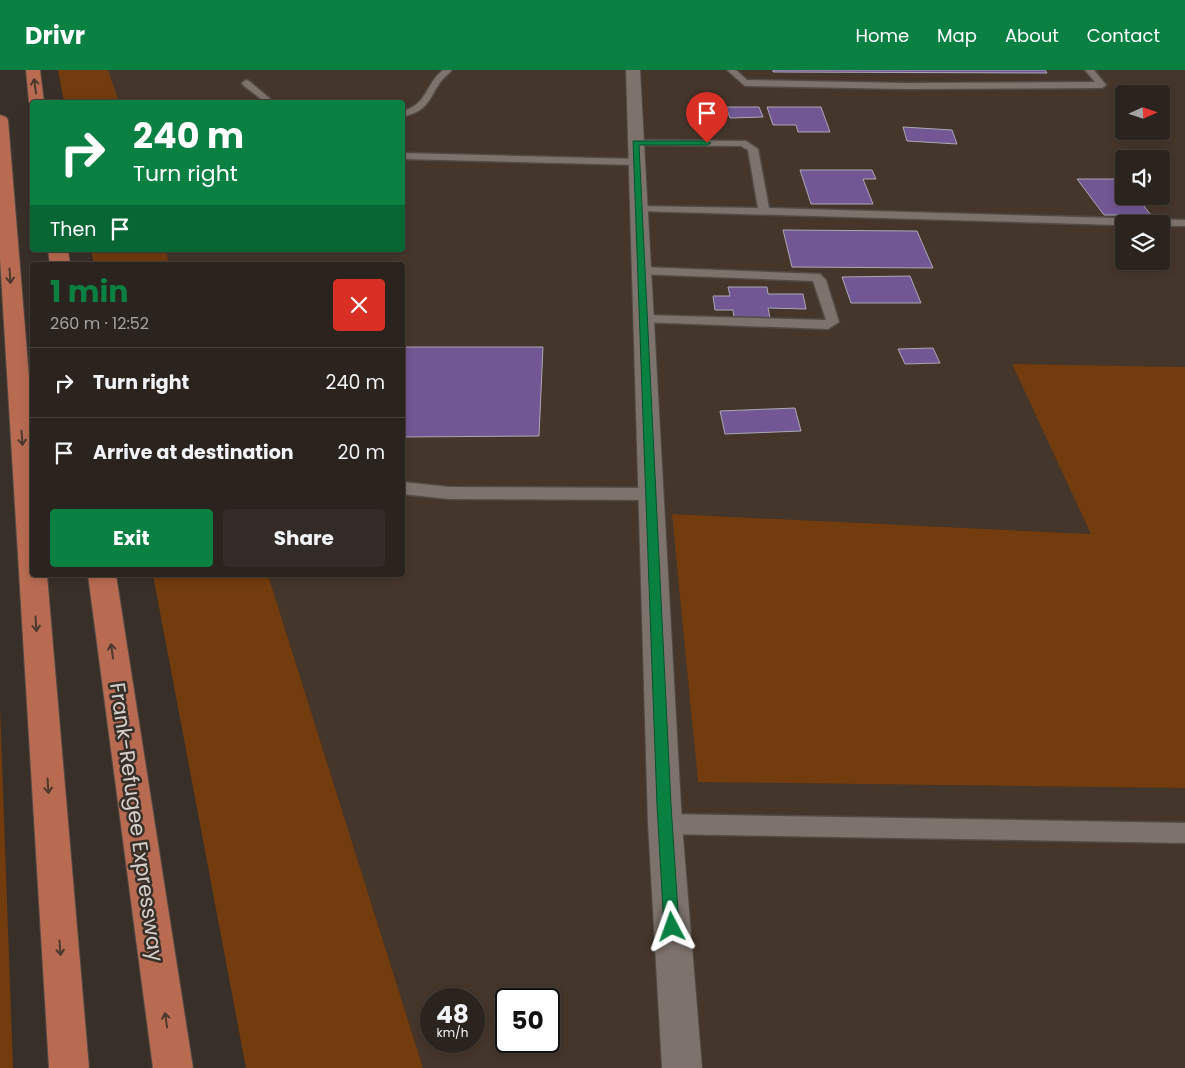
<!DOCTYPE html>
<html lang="en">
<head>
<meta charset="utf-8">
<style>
	:root { --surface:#2a231e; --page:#322b27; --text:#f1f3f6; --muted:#a5a4a4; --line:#46403c; --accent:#0b8043 }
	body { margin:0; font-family:Poppins,sans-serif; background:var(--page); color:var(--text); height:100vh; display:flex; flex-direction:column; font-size:19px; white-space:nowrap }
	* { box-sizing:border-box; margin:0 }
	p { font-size:16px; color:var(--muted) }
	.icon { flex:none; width:28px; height:28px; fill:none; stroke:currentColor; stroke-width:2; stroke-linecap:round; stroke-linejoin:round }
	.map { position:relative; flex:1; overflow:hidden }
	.details { position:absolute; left:30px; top:192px; width:375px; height:315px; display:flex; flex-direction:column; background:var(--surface); border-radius:5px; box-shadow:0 2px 8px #0003,0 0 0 1px var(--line) }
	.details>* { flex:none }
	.banner { position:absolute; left:30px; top:30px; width:375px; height:152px; border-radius:5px; box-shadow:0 2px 8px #0003,0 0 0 1px var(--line); background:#0b8043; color:#fff; overflow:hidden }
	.needle { width:32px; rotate:87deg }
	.tools { position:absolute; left:1115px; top:15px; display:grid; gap:10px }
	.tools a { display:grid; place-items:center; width:55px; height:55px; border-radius:5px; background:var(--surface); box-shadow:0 2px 8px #0003,0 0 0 1px var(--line); font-size:25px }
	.speed { position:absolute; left:420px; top:918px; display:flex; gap:10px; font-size:25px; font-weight:700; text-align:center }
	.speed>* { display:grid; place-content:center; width:65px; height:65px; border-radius:50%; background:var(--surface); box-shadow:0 2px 8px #0003,0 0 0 1px var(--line); line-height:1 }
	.speed small { font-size:12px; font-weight:400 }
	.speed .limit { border:2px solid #111; border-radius:8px; background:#fff; color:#111 }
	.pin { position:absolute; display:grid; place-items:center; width:42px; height:42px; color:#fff; margin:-51px -21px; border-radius:50% 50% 50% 0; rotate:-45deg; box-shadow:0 0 5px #0007 }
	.pin .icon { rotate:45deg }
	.me { position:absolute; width:55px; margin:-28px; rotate:356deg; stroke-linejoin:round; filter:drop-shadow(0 0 4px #0008) }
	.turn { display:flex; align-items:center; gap:18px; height:105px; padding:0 20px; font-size:22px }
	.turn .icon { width:65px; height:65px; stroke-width:2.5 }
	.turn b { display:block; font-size:35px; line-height:42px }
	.then { display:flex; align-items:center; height:48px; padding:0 20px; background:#0003; gap:10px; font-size:19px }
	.round { display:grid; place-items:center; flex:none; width:52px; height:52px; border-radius:5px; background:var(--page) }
	.headline { display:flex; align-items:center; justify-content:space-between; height:85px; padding:0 20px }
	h1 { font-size:30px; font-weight:700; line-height:38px; color:var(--accent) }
	.cta { display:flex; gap:10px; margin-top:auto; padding:10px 20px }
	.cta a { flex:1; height:58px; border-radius:5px; background:var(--accent); color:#fff; font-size:20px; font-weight:700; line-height:58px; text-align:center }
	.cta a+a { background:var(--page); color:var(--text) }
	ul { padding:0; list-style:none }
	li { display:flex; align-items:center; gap:15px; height:70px; padding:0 20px; border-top:1px solid var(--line) }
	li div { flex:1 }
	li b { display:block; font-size:19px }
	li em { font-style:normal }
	header { display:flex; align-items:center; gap:30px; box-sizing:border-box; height:70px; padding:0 25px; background:var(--accent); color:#fff }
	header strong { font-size:24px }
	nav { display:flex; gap:28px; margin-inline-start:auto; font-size:18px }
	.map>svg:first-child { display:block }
	.built { fill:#45362c; fill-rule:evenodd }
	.green { fill:#723c0e }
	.building { fill:#715895; stroke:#aca8b3 }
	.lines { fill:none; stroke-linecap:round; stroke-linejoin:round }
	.lane-casing { stroke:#524b45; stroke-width:3 }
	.secondary-casing { stroke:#524b45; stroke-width:2 }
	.highway-casing { stroke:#524b45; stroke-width:2 }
	.lane { fill:#7d736c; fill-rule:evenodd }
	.secondary { fill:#7d736c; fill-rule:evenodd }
	.highway { fill:#b86b51; fill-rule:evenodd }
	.oneway { stroke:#4b382e }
	.route { fill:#0b8043; stroke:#07532c }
	.labels { text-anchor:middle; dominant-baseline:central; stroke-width:5; stroke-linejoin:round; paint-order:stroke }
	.near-street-label { font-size:21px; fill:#d6d0cc; stroke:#382f28 }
</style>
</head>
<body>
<header>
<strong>Drivr</strong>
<nav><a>Home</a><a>Map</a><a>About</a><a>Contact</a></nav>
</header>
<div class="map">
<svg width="1185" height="998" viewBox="0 0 1185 998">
	<rect width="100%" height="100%" fill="#382f28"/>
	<path class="built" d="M 108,0 L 1185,0 L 1185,297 L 1012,294 L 1092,464 L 673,444 L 698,712 L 1185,718 L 1185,998 L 423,998 L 268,505 L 402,505 L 402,195 L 170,195 L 165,180 L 402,180 L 402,32 L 119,32 ZM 1124,24 L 1161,24 L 1161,61 L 1124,61 ZM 1124,89 L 1161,89 L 1161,126 L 1124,126 ZM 1124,154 L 1161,154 L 1161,191 L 1124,191 ZM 431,929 L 474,929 L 474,971 L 431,971 ZM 506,929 L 549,929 L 549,971 L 506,971 Z"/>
	<path class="green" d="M 58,0 L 108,0 L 119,32 L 64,32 Z
		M 91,180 L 165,180 L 170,195 L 94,195 Z
		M 1012,294 L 1185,297 L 1185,718 L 698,712 L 672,444 L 1091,464 Z
		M 153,505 L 268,505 L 423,998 L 246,998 Z
		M 0,637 L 13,998 L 0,998 Z"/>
	<path class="building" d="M 773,0 L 1045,0 L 1047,3 L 773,2 Z
		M 726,37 L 759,37 L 763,47 L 730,48 Z
		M 767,37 L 821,37 L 830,62 L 798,62 L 796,55 L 773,55 Z
		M 903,57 L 952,60 L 957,74 L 907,71 Z
		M 800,100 L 872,100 L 876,109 L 863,109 L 873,134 L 811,134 Z
		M 1077,109 L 1122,109 L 1124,111 L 1124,126 L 1136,126 L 1151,145 L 1104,145 Z
		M 783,160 L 917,161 L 933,198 L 792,197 Z
		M 910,206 L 921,233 L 851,233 L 842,207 Z
		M 728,217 L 767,217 L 768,224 L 803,224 L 806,239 L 768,238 L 770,248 L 734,248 L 733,240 L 715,240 L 713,226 L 730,226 Z
		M 402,277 L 543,277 L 539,366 L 402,367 Z
		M 933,278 L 940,293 L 905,294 L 898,279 Z
		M 795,338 L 801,361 L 725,364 L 720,341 Z"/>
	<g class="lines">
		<g class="lane-casing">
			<path id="lane" d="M 443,0 L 452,0 C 449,4 444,7 441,11 C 427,32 429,40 402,47 L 402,41 C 428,35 425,14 443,0 Z
				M 727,0 L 736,0 L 747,10 L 904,13 L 1095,12 L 1085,0 L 1094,0 L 1106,15 L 1102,18 L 904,19 L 745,16 Z
				M 246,10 L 249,11 L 274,32 L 265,32 L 243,15 L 242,13 Z
				M 636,70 L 746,71 L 758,79 L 769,138 L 1185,150 L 1185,156 L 1161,156 L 1161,154 L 1117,155 L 638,141 L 634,140 L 633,138 L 634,136 L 758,138 L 748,80 L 741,76 L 633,75 L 633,71 Z
				M 402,83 L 636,89 L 641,92 L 636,95 L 402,89 Z
				M 641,197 L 820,204 L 826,210 L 839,252 L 828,259 L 639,252 L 637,249 L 643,245 L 826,250 L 813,211 L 637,204 L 635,201 L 637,198 Z
				M 402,412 L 449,417 L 650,418 L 655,420 L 658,424 L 655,428 L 650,430 L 449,429 L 402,424 Z
				M 665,744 L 1185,753 L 1185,773 L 665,764 L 658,761 L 655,754 L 658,747 Z"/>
		</g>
		<g class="secondary-casing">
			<path id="secondary" d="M 626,0 L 640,0 L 682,754 L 702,998 L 662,998 L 648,754 Z"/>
		</g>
		<g class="highway-casing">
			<path id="highway" d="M 26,0 L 40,0 L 44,32 L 32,32 L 32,35 L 29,32 Z
				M 0,45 L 6,47 L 8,50 L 32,344 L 32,505 L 47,505 L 89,998 L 49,998 L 0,188 Z
				M 48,180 L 68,180 L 70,195 L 50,195 Z
				M 88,505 L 116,505 L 193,998 L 153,998 Z"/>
		</g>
		<use href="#lane" class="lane"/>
		<use href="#secondary" class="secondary"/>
		<use href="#highway" class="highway"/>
	</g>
	<defs><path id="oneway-shaft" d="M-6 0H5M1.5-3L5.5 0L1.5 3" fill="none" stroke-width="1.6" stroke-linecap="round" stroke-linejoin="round" transform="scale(1.25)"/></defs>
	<g class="oneway">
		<use href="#oneway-shaft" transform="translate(35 16) rotate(-98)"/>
		<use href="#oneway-shaft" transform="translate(10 206) rotate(86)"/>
		<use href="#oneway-shaft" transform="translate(22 368) rotate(86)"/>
		<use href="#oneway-shaft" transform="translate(36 554) rotate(86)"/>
		<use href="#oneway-shaft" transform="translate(112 581) rotate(-98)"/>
		<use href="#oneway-shaft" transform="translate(48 716) rotate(86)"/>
		<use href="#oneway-shaft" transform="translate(60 878) rotate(86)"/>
		<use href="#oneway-shaft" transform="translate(166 950) rotate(-98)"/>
	</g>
	<path class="route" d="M 633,71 L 707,71 L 711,73 L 707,75 L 639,75 L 671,735 L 679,857 L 677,862 L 672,864 L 666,862 L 664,857 L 657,735 Z"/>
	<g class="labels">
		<g class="near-street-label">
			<text transform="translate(137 752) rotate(82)">Frank-Refugee Expressway</text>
		</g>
	</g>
</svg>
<div class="tools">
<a><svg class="needle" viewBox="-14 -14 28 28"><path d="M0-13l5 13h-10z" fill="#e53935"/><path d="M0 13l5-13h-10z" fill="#a5a4a4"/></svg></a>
<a><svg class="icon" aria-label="sound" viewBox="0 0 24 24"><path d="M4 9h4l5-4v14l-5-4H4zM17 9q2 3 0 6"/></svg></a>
<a><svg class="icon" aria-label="layers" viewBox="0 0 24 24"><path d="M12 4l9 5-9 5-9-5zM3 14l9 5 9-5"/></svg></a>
</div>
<div class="speed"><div>48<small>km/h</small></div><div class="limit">50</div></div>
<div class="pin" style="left:707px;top:73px;background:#d93025"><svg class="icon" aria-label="arrive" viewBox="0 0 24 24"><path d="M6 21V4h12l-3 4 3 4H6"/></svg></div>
<svg class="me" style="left:672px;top:857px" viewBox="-20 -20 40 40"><path d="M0-17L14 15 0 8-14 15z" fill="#0b8043" stroke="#fff" stroke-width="4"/></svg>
<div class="banner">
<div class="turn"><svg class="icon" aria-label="right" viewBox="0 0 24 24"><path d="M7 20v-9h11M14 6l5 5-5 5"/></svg><div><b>240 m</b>Turn right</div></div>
<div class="then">Then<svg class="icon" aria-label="arrive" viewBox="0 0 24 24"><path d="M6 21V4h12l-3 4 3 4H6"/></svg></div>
</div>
<section class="details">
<div class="headline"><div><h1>1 min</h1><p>260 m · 12:52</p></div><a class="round" style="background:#d93025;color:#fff"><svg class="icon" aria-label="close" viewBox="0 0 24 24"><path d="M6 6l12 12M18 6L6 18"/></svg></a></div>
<ul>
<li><svg class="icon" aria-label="right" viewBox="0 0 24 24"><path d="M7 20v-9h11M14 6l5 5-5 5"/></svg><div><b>Turn right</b></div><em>240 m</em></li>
<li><svg class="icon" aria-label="arrive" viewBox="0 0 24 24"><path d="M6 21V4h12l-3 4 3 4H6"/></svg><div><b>Arrive at destination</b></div><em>20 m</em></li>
</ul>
<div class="cta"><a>Exit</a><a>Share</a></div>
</section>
</div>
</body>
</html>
